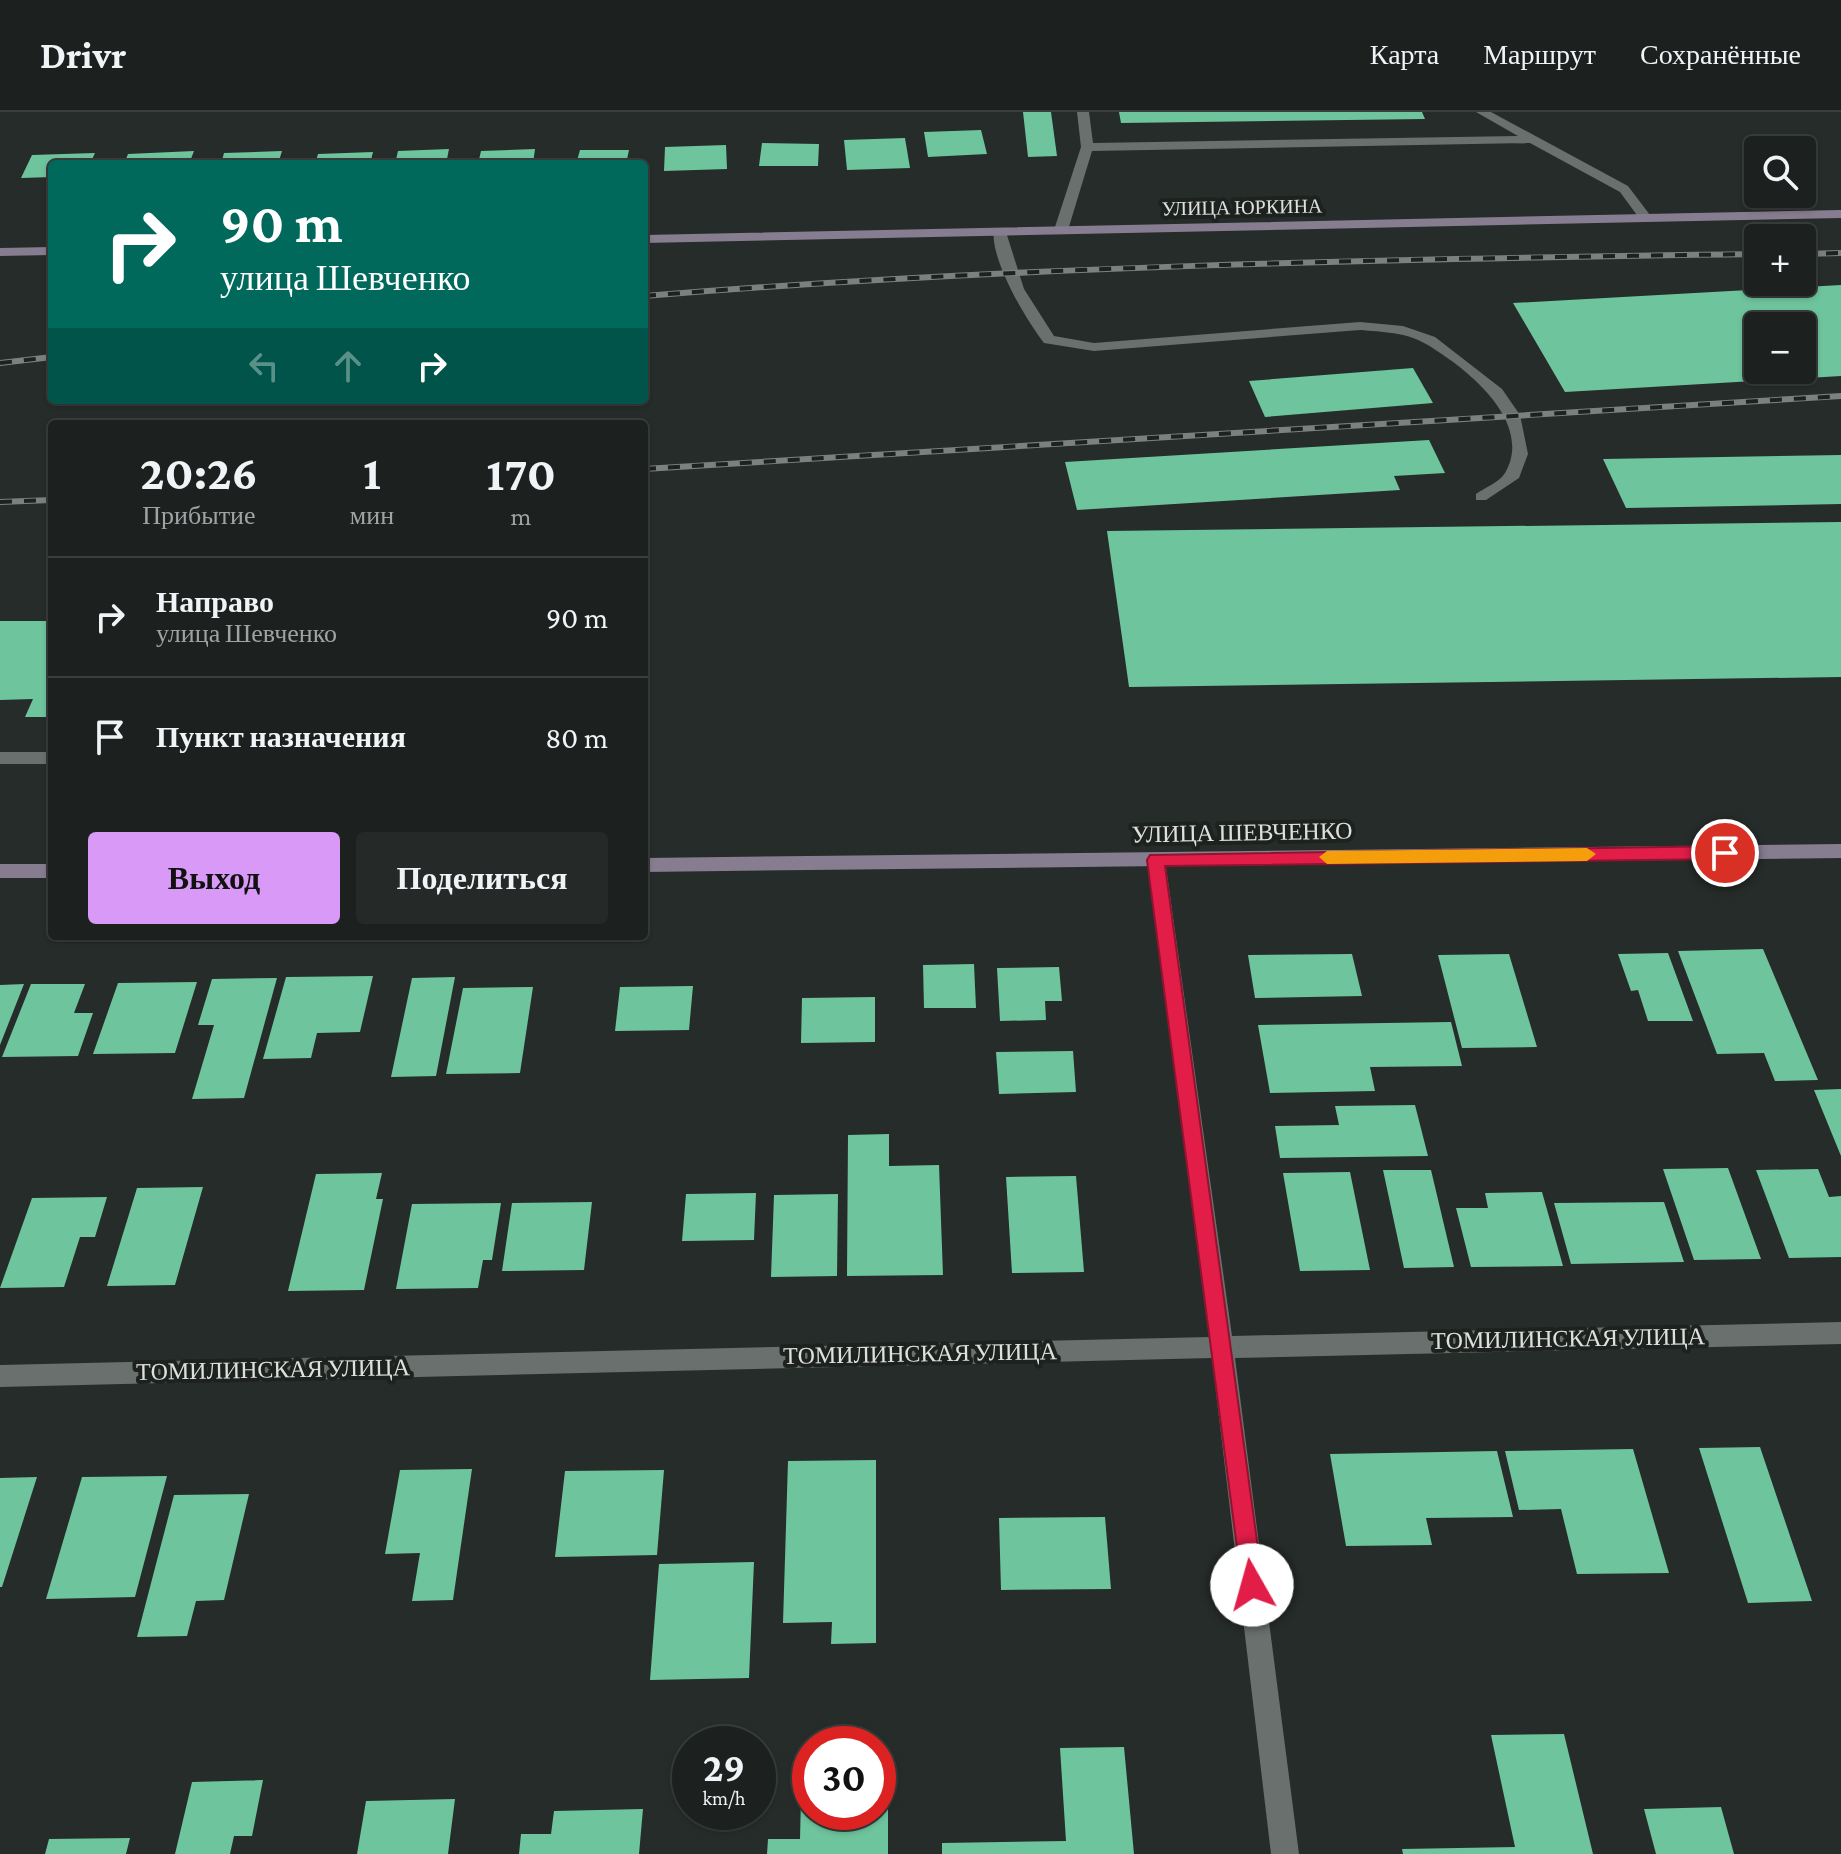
<!DOCTYPE html>
<html lang="ru">
<head>
<meta charset="utf-8">
<style>
	:root { --surface:#1c211f; --page:#252928; --text:#f1f3f6; --muted:#a0a3a4; --line:#3a3e3d; --accent:#d99af7 }
	body { margin:0; font-family:"Crimson Pro",serif; background:var(--page); color:var(--text); height:100vh; display:flex; flex-direction:column; font-size:30px; white-space:nowrap }
	* { box-sizing:border-box; margin:0 }
	p { font-size:26px; color:var(--muted) }
	.icon { flex:none; width:44px; height:44px; fill:none; stroke:currentColor; stroke-width:2; stroke-linecap:round; stroke-linejoin:round }
	.map { position:relative; flex:1; overflow:hidden }
	.drawer { position:absolute; left:48px; top:308px; width:600px; height:520px; display:flex; flex-direction:column; background:var(--surface); border-radius:8px; box-shadow:0 2px 6px #0004,0 0 0 2px var(--line) }
	.drawer>* { flex:none }
	.guide { position:absolute; left:48px; top:48px; width:600px; height:244px; border-radius:8px; box-shadow:0 2px 6px #0004,0 0 0 2px var(--line); background:#00695c; color:#fff; overflow:hidden }
	.fabs { position:absolute; left:1744px; top:24px; display:grid; gap:16px }
	.fabs a { display:grid; place-items:center; width:72px; height:72px; border-radius:8px; background:var(--surface); box-shadow:0 2px 6px #0004,0 0 0 2px var(--line); font-size:40px }
	.speed { position:absolute; left:672px; top:1614px; display:flex; gap:16px; font-size:40px; font-weight:700; text-align:center }
	.speed>* { display:grid; place-content:center; width:104px; height:104px; border-radius:50%; background:var(--surface); box-shadow:0 2px 6px #0004,0 0 0 2px var(--line); line-height:1 }
	.speed small { font-size:20px; font-weight:400 }
	.speed .limit { border:12px solid #d22; background:#fff; color:#111 }
	.pin { position:absolute; display:grid; place-items:center; width:68px; height:68px; color:#fff; margin:-34px; border:4px solid #fff; border-radius:50%; box-shadow:0 2px 8px #0007 }
	.me { position:absolute; width:88px; margin:-44px; rotate:353deg; stroke-linejoin:round; filter:drop-shadow(0 0 6px #0008) }
	.turn { display:flex; align-items:center; gap:28px; height:168px; padding:0 40px; font-size:36px }
	.turn .icon { width:104px; height:104px; stroke-width:2.5 }
	.turn b { display:block; font-size:56px; line-height:68px }
	.lanes { display:flex; align-items:center; height:76px; padding:0 40px; background:#0003; justify-content:center; gap:40px; direction:ltr }
	.lanes .off { opacity:.35 }
	.eta { display:flex; justify-content:space-evenly; align-items:center; height:136px; text-align:center }
	.eta b { font-size:48px; font-weight:700; line-height:56px }
	.action { display:flex; gap:16px; margin-top:auto; padding:16px 40px }
	.action a { flex:1; height:92px; border-radius:8px; background:var(--accent); color:#111; font-size:32px; font-weight:700; line-height:92px; text-align:center }
	.action a+a { background:var(--page); color:var(--text) }
	ul { padding:0; list-style:none }
	li { display:flex; align-items:center; gap:24px; height:120px; padding:0 40px; border-top:2px solid var(--line) }
	li div { flex:1 }
	li b { display:block; font-size:30px }
	li em { font-style:normal }
	header { display:flex; align-items:center; gap:48px; box-sizing:border-box; height:112px; padding:0 40px; background:var(--surface); border-bottom:2px solid var(--line) }
	header strong { font-size:38px }
	nav { display:flex; gap:44px; margin-inline-start:auto; font-size:28px }
	.map>svg:first-child { display:block }
	.building { fill:#6ec49c; fill-rule:evenodd }
	.lines { fill:none; stroke-linecap:round; stroke-linejoin:round }
	.lane { fill:#6a706d; fill-rule:evenodd }
	.street { fill:#6a706d; fill-rule:evenodd }
	.secondary { fill:#877d90; fill-rule:evenodd }
	.rail-casing { stroke:#7c817e; stroke-width:6 }
	.rail { stroke:#1d221f; stroke-width:4; stroke-dasharray:12; stroke-linecap:butt }
	.route { fill:#e11d48; stroke:#92132f; stroke-width:2 }
	.slow { fill:#f59e0b }
	.labels { text-anchor:middle; dominant-baseline:central; stroke-width:8; stroke-linejoin:round; paint-order:stroke }
	.far-street-label { font-size:20px; fill:#dde0de; stroke:#1d221f }
	.street-label { font-size:24px; fill:#dde0de; stroke:#1d221f }
</style>
</head>
<body>
<header>
<strong>Drivr</strong>
<nav><a>Карта</a><a>Маршрут</a><a>Сохранённые</a></nav>
</header>
<div class="map">
<svg width="1841" height="1742" viewBox="0 0 1841 1742">
	<rect width="100%" height="100%" fill="#262c29"/>
	<path class="building" d="M 1023,0 L 1051,0 L 1057,44 L 1028,45 Z
		M 1119,0 L 1422,0 L 1425,7 L 1121,11 Z
		M 981,18 L 987,42 L 928,45 L 924,20 Z
		M 905,26 L 910,56 L 847,58 L 844,28 Z
		M 762,31 L 819,32 L 818,54 L 759,54 Z
		M 726,33 L 727,57 L 664,59 L 665,35 Z
		M 449,37 L 446,52 L 395,52 L 398,39 Z
		M 535,37 L 533,52 L 478,52 L 481,39 Z
		M 580,38 L 629,38 L 626,52 L 576,52 Z
		M 194,39 L 189,52 L 124,52 L 128,42 Z
		M 282,39 L 278,52 L 221,52 L 224,41 Z
		M 373,40 L 370,52 L 315,52 L 318,42 Z
		M 95,41 L 90,52 L 52,52 L 52,65 L 21,66 L 32,43 Z
		M 1841,173 L 1841,264 L 1565,280 L 1513,191 ZM 1758,214 L 1802,214 L 1802,258 L 1758,258 Z
		M 1413,256 L 1433,291 L 1265,305 L 1249,269 Z
		M 1429,328 L 1445,361 L 1394,364 L 1400,378 L 1077,398 L 1065,350 Z
		M 1841,343 L 1841,392 L 1626,396 L 1603,347 Z
		M 1841,410 L 1841,565 L 1129,575 L 1107,419 Z
		M 0,509 L 52,509 L 52,605 L 25,605 L 33,587 L 0,588 Z
		M 1763,837 L 1818,968 L 1775,969 L 1764,941 L 1717,942 L 1678,839 Z
		M 1668,841 L 1693,909 L 1648,909 L 1638,878 L 1631,879 L 1618,842 Z
		M 1352,842 L 1362,884 L 1255,886 L 1248,843 Z
		M 1509,842 L 1537,935 L 1462,936 L 1438,843 Z
		M 974,852 L 976,896 L 924,896 L 923,853 Z
		M 1059,855 L 1062,889 L 1045,889 L 1046,908 L 1000,909 L 997,856 Z
		M 373,864 L 360,920 L 317,921 L 311,946 L 263,947 L 286,865 Z
		M 455,865 L 436,964 L 391,965 L 412,866 Z
		M 277,866 L 244,986 L 192,987 L 214,913 L 198,913 L 212,867 Z
		M 197,870 L 175,941 L 93,942 L 118,871 Z
		M 24,872 L 0,933 L 0,873 Z
		M 31,872 L 85,872 L 74,901 L 93,901 L 78,944 L 2,945 Z
		M 693,874 L 689,918 L 615,919 L 620,875 Z
		M 533,875 L 520,961 L 446,962 L 463,876 Z
		M 875,885 L 875,930 L 801,931 L 802,886 Z
		M 1451,910 L 1462,954 L 1370,955 L 1375,979 L 1270,981 L 1258,913 Z
		M 1073,939 L 1076,980 L 999,982 L 996,940 Z
		M 1841,977 L 1841,1044 L 1814,978 Z
		M 1415,993 L 1428,1044 L 1280,1046 L 1275,1014 L 1339,1013 L 1335,994 Z
		M 889,1022 L 889,1054 L 939,1053 L 943,1163 L 847,1164 L 848,1023 Z
		M 1728,1056 L 1761,1147 L 1694,1148 L 1663,1057 Z
		M 1818,1057 L 1829,1085 L 1841,1084 L 1841,1145 L 1789,1146 L 1756,1058 Z
		M 1383,1058 L 1431,1058 L 1454,1155 L 1404,1156 Z
		M 1350,1060 L 1370,1158 L 1300,1159 L 1283,1061 Z
		M 382,1061 L 376,1087 L 383,1087 L 364,1178 L 288,1179 L 316,1062 Z
		M 1076,1064 L 1084,1160 L 1012,1161 L 1006,1065 Z
		M 203,1075 L 175,1173 L 107,1174 L 137,1076 Z
		M 1542,1080 L 1563,1154 L 1471,1155 L 1456,1096 L 1488,1096 L 1485,1081 Z
		M 756,1081 L 754,1128 L 682,1129 L 686,1082 Z
		M 838,1082 L 837,1164 L 771,1165 L 774,1083 Z
		M 107,1085 L 95,1125 L 80,1125 L 64,1175 L 0,1176 L 32,1086 Z
		M 592,1090 L 584,1158 L 502,1159 L 512,1091 Z
		M 1664,1090 L 1684,1150 L 1571,1152 L 1554,1091 Z
		M 501,1091 L 492,1148 L 483,1148 L 478,1176 L 396,1177 L 412,1092 Z
		M 1760,1335 L 1812,1489 L 1748,1491 L 1699,1336 Z
		M 1633,1337 L 1669,1461 L 1577,1462 L 1561,1397 L 1519,1398 L 1505,1339 Z
		M 1497,1339 L 1513,1405 L 1426,1406 L 1432,1433 L 1346,1434 L 1330,1342 Z
		M 876,1348 L 876,1531 L 831,1532 L 832,1510 L 783,1511 L 788,1349 Z
		M 472,1357 L 453,1488 L 412,1489 L 420,1441 L 385,1442 L 400,1358 Z
		M 664,1358 L 657,1443 L 555,1445 L 565,1359 Z
		M 167,1364 L 135,1485 L 46,1487 L 82,1365 Z
		M 37,1365 L 2,1475 L 0,1475 L 0,1366 Z
		M 249,1382 L 224,1488 L 196,1489 L 187,1524 L 137,1525 L 174,1383 Z
		M 1105,1405 L 1111,1477 L 1001,1478 L 999,1406 Z
		M 754,1450 L 749,1566 L 650,1568 L 659,1452 Z
		M 1564,1622 L 1593,1742 L 1403,1742 L 1402,1737 L 1515,1735 L 1491,1623 Z
		M 1124,1635 L 1134,1742 L 942,1742 L 942,1731 L 1066,1729 L 1060,1636 Z
		M 263,1668 L 252,1724 L 234,1724 L 230,1742 L 175,1742 L 192,1670 Z
		M 878,1683 L 888,1683 L 888,1742 L 767,1742 L 768,1727 L 800,1727 L 801,1685 L 810,1685 L 810,1700 L 878,1700 Z
		M 455,1687 L 448,1742 L 357,1742 L 366,1689 Z
		M 1721,1695 L 1734,1742 L 1656,1742 L 1644,1697 Z
		M 643,1697 L 639,1742 L 519,1742 L 521,1722 L 551,1722 L 554,1699 Z
		M 130,1726 L 126,1742 L 45,1742 L 49,1727 Z"/>
	<g class="lines">
		<path class="lane" d="M 1077,0 L 1089,0 L 1093,31 L 1518,24 L 1476,0 L 1491,0 L 1628,74 L 1653,107 L 1642,110 L 1620,80 L 1530,31 L 1092,39 L 1068,118 L 1061,122 L 1054,118 L 1081,35 Z
			M 994,117 L 1006,120 L 1024,177 L 1054,224 L 1094,231 L 1360,210 L 1403,214 L 1435,225 L 1502,277 L 1520,303 L 1528,342 L 1519,366 L 1486,388 L 1476,388 L 1476,382 C 1484,376 1500,370 1505,361 C 1535,309 1465,255 1426,232 C 1406,220 1382,220 1360,218 L 1094,239 L 1044,231 C 1026,208 989,146 994,117 Z
			M 0,640 L 52,640 L 52,652 L 0,652 Z"/>
		<path class="street" d="M 1156,741 L 1165,748 L 1232,1224 L 1841,1210 L 1841,1232 L 1235,1246 L 1299,1742 L 1271,1742 L 1212,1246 L 0,1275 L 0,1253 L 1209,1225 L 1147,748 Z"/>
		<path class="secondary" d="M 1841,98 L 1841,106 L 644,131 L 644,123 Z
			M 52,135 L 52,143 L 0,144 L 0,136 Z
			M 1841,732 L 1841,746 L 644,760 L 644,746 Z
			M 0,752 L 52,752 L 52,766 L 0,766 Z"/>
		<g class="rail-casing">
			<path id="rail" d="M 1802,142 L 1841,141
				M 644,184 C 1015,154 1386,147 1758,142
				M 0,251 L 52,245
				M 644,357 L 1841,284
				M 0,390 L 52,388"/>
		</g>
		<use href="#rail" class="rail"/>
	</g>
	<path class="route" d="M 1725,734 L 1733,741 L 1725,747 L 1165,754 L 1263,1473 L 1260,1481 L 1252,1484 L 1243,1481 L 1147,748 L 1150,743 Z"/>
	<path class="slow" d="M 1587,736 L 1596,742 L 1587,749 L 1327,752 L 1319,745 L 1327,739 Z"/>
	<g class="labels">
		<g class="far-street-label">
			<text transform="translate(1242 95) rotate(-1)">УЛИЦА ЮРКИНА</text>
		</g>
		<g class="street-label">
			<text transform="translate(1242 720) rotate(-1)">УЛИЦА ШЕВЧЕНКО</text>
			<text transform="translate(1568 1226) rotate(-1)">ТОМИЛИНСКАЯ УЛИЦА</text>
			<text transform="translate(920 1241) rotate(-1)">ТОМИЛИНСКАЯ УЛИЦА</text>
			<text transform="translate(273 1257) rotate(-1)">ТОМИЛИНСКАЯ УЛИЦА</text>
		</g>
	</g>
</svg>
<div class="fabs">
<a><svg class="icon" aria-label="search" viewBox="0 0 24 24"><circle cx="10" cy="10" r="6"/><path d="M15 15l6 6"/></svg></a>
<a>+</a>
<a>−</a>
</div>
<div class="speed"><div>29<small>km/h</small></div><div class="limit">30</div></div>
<div class="pin" style="left:1725px;top:741px;background:#d93025"><svg class="icon" aria-label="arrive" viewBox="0 0 24 24"><path d="M6 21V4h12l-3 4 3 4H6"/></svg></div>
<svg class="me" style="left:1252px;top:1473px" viewBox="-20 -20 40 40"><circle r="19" fill="#fff"/><path d="M0-13L10 11 0 6-10 11z" fill="#e11d48"/></svg>
<div class="guide">
<div class="turn"><svg class="icon" aria-label="right" viewBox="0 0 24 24"><path d="M7 20v-9h11M14 6l5 5-5 5"/></svg><div><b>90 m</b>улица Шевченко</div></div>
<div class="lanes"><svg class="icon off" aria-label="left" viewBox="0 0 24 24"><path d="M17 20v-9H6M10 6l-5 5 5 5"/></svg><svg class="icon off" aria-label="ahead" viewBox="0 0 24 24"><path d="M12 20V5M6 11l6-6 6 6"/></svg><svg class="icon" aria-label="right" viewBox="0 0 24 24"><path d="M7 20v-9h11M14 6l5 5-5 5"/></svg></div>
</div>
<section class="drawer">
<div class="eta">
<div><b>20:26</b><p>Прибытие</p></div>
<div><b>1</b><p>мин</p></div>
<div><b>170</b><p>m</p></div>
</div>
<ul>
<li><svg class="icon" aria-label="right" viewBox="0 0 24 24"><path d="M7 20v-9h11M14 6l5 5-5 5"/></svg><div><b>Направо</b><p>улица Шевченко</p></div><em>90 m</em></li>
<li><svg class="icon" aria-label="arrive" viewBox="0 0 24 24"><path d="M6 21V4h12l-3 4 3 4H6"/></svg><div><b>Пункт назначения</b></div><em>80 m</em></li>
</ul>
<div class="action"><a>Выход</a><a>Поделиться</a></div>
</section>
</div>
</body>
</html>
